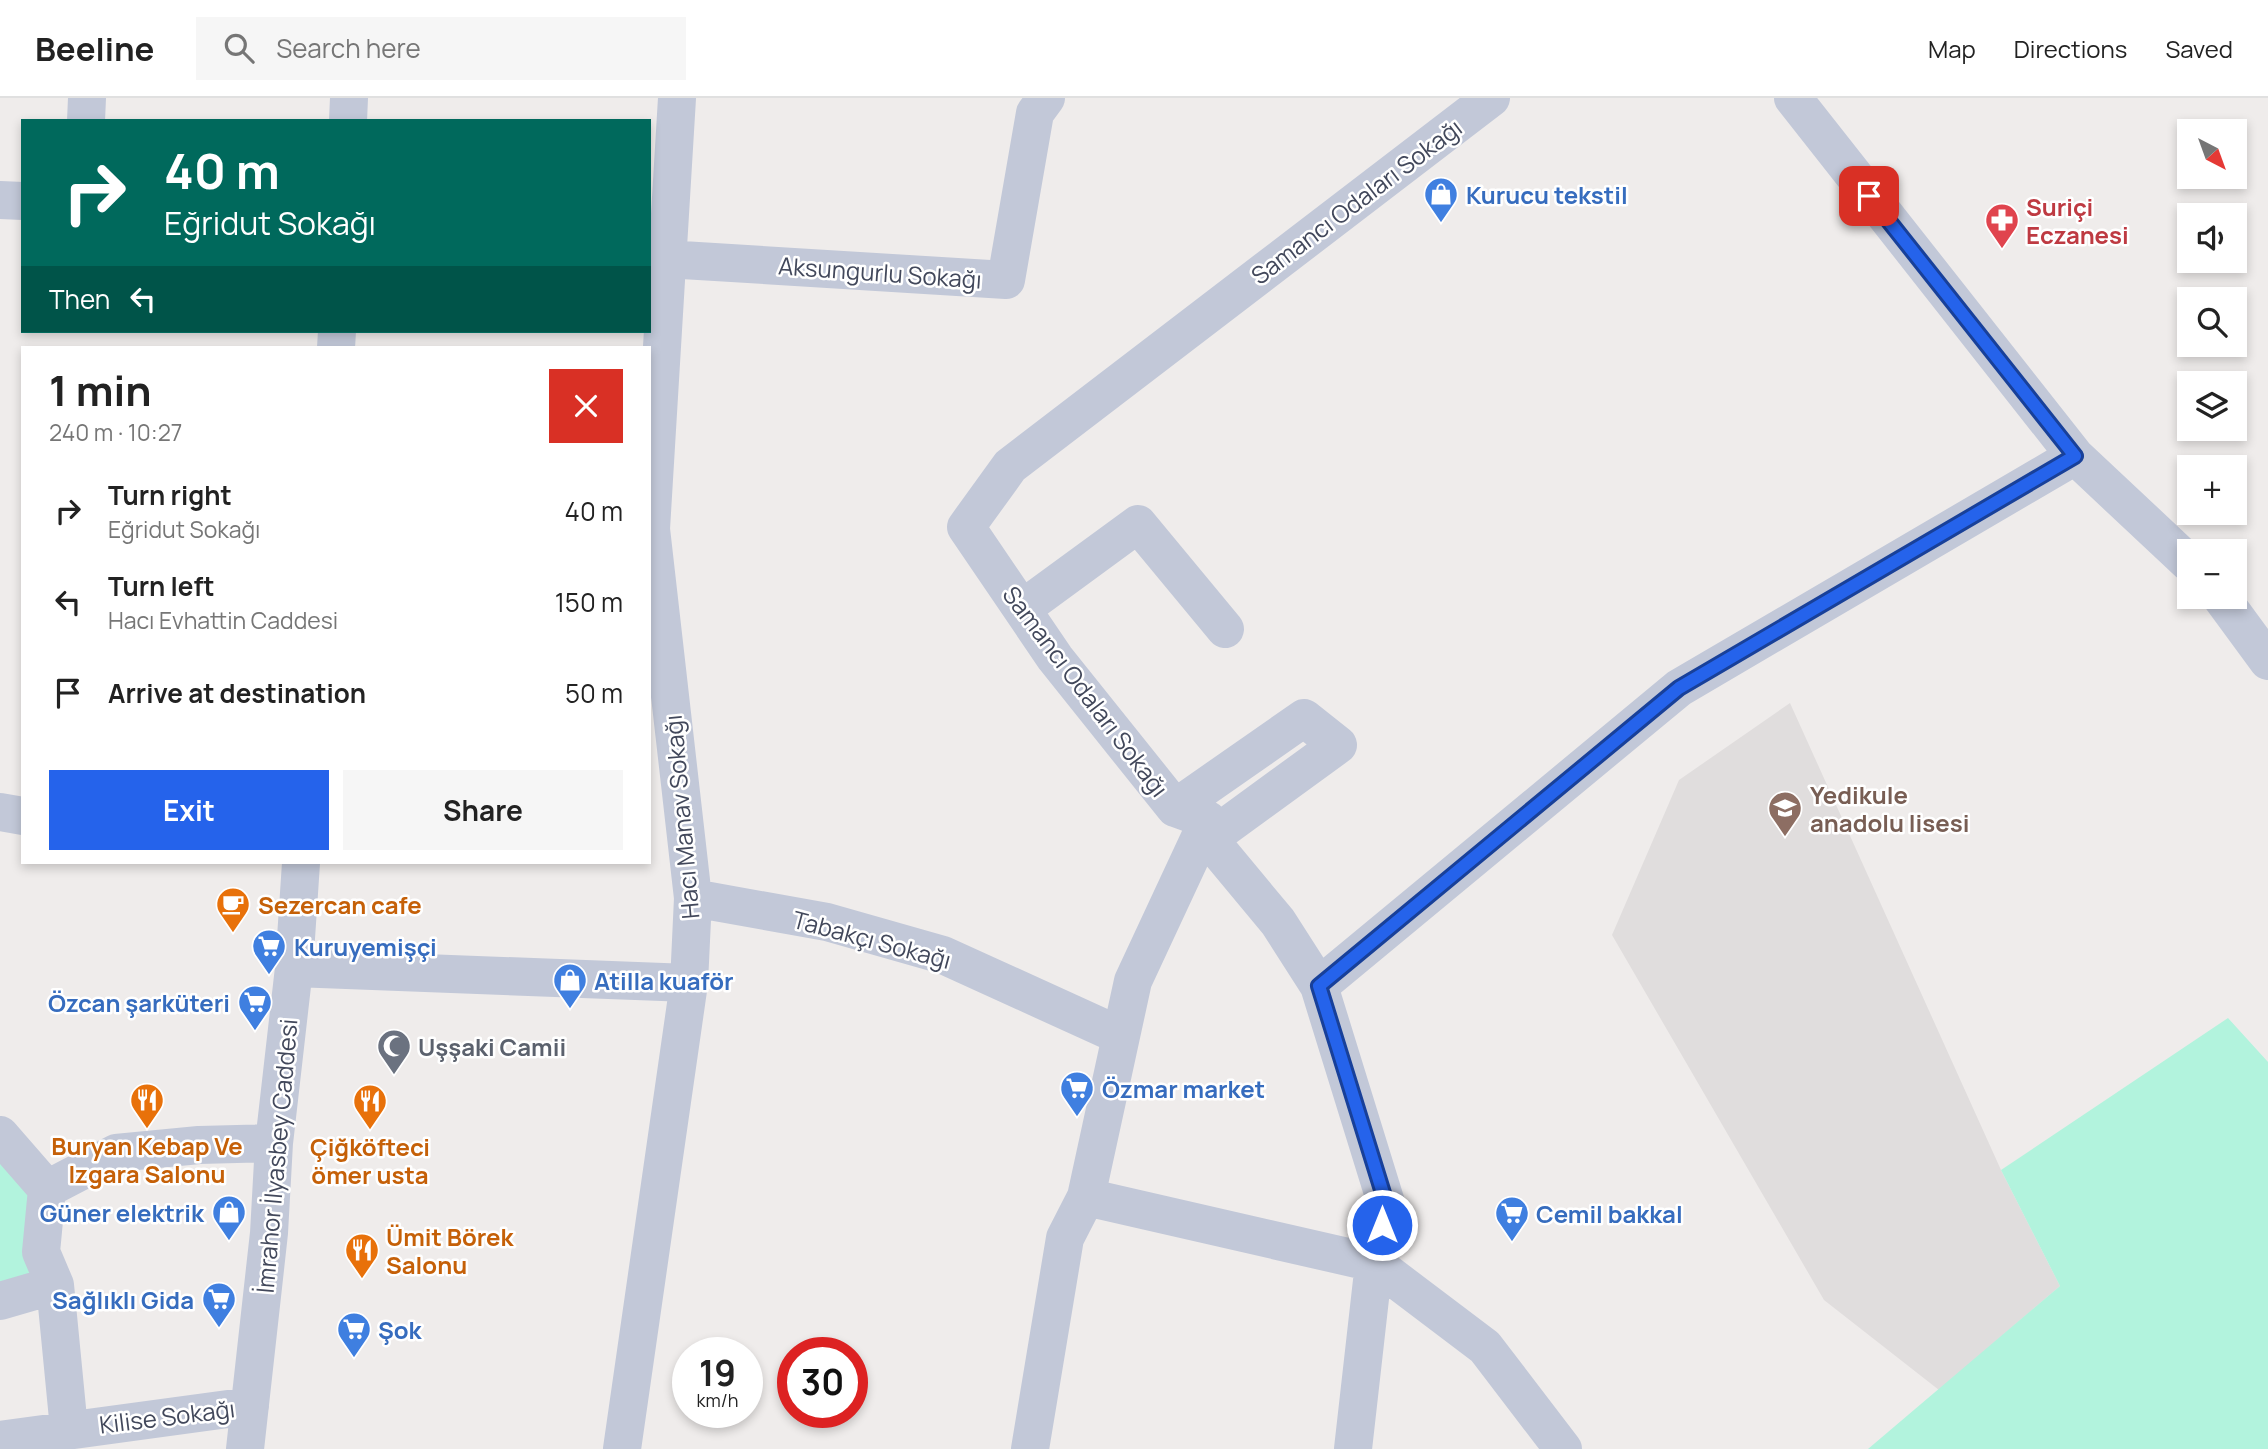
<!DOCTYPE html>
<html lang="en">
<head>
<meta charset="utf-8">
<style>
	:root { --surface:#fff; --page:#f6f6f6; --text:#222; --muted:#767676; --line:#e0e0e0; --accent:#2563eb }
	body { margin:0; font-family:Manrope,sans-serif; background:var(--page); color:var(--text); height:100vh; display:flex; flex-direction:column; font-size:26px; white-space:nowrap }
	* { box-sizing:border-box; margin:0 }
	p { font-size:23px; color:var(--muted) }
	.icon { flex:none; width:38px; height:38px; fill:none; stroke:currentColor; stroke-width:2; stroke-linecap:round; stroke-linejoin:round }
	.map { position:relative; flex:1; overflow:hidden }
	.drawer { position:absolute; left:21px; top:248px; width:630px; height:518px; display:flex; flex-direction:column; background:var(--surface); border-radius:0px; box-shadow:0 4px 10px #0003 }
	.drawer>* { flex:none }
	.guide { position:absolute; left:21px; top:21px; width:630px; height:214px; border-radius:0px; box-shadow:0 4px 10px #0003; background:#00695c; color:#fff; overflow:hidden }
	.needle { width:46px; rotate:139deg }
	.tools { position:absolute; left:2177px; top:21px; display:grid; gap:14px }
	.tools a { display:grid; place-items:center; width:70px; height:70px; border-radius:0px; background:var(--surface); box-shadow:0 4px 10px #0003; font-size:35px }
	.speed { position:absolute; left:672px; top:1239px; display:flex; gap:14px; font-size:35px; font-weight:700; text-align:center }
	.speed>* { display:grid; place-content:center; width:91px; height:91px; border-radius:50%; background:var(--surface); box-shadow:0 4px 10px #0003; line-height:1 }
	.speed small { font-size:18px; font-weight:400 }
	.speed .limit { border:10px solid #d22; background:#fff; color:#111 }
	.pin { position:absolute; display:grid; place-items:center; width:60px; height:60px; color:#fff; margin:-30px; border-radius:14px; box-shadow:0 4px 10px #0006 }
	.me { position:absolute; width:77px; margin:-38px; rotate:0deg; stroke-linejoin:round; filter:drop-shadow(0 0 5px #0008) }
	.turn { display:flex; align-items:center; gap:24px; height:147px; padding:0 28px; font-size:32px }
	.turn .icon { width:91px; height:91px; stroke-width:2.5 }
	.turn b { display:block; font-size:49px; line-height:60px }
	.then { display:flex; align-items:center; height:66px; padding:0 28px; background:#0003; gap:14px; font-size:26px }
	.round { display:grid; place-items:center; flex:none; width:74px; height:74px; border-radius:0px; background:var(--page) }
	.headline { display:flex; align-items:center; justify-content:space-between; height:119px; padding:0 28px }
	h1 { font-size:42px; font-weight:700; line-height:52px }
	.primary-button { display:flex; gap:14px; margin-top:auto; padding:14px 28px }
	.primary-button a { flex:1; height:80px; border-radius:0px; background:var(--accent); color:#fff; font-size:28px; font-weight:700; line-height:80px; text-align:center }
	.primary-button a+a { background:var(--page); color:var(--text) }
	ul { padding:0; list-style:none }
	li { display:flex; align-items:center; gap:21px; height:91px; padding:0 28px }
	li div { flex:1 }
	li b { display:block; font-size:26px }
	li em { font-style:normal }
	header { display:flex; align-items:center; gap:42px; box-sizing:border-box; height:98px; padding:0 35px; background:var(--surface); border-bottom:2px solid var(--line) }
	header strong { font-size:33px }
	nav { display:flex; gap:38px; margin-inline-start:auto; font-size:24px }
	.search { width:490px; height:63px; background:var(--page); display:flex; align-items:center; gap:18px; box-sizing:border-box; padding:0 24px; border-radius:0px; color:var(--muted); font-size:26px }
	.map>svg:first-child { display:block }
	.education { fill:#e0dddd }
	.green { fill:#b2f3dd }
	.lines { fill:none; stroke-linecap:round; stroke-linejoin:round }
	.minor { stroke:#c2c8d8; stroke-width:38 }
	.route-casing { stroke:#184099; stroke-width:18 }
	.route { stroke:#2563eb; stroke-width:12 }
	.labels { text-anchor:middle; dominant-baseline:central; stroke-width:5; stroke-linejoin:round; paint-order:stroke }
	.shop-label { font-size:24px; font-weight:bold; fill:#366cbe; stroke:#fff; text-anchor:start }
	.street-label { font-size:24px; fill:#42485b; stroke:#fff }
	.health-label { font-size:24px; font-weight:bold; fill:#be3a42; stroke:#fff; text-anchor:start }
	.education-label { font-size:24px; font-weight:bold; fill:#785e54; stroke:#fff; text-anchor:start }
	.food-label { font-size:24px; font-weight:bold; fill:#c56008; stroke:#fff; text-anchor:start }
	.worship-label { font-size:24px; font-weight:bold; fill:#5b616d; stroke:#fff; text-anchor:start }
</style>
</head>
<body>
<header>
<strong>Beeline</strong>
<div class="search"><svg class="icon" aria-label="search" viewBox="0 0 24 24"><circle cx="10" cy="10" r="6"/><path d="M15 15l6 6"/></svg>Search here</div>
<nav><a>Map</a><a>Directions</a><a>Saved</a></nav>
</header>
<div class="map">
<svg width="2268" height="1351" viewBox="0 0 2268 1351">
	<rect width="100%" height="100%" fill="#efeceb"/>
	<path class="education" d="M 1790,605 L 2001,1072 L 2060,1188 L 1939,1292 L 1824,1202 L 1612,837 L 1679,682 Z"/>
	<path class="green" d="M 2228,920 L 2268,964 L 2268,1351 L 1868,1351 L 2060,1188 L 2001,1072 Z
		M 0,1040 L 27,1070 L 33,1136 L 29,1195 L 0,1206 Z"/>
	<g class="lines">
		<path class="minor" d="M 1793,0 L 2075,358 L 2189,465
			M 86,23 L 87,0
			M 348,23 L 349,0
			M 0,102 L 23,103
			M 649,160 L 1006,182 L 1035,15 L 1046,0
			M 336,250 L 337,233
			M 2221,499 L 2268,563
			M 1022,511 L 1138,426 L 1225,531
			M 1175,710 L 1304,620 L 1338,647 L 1209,741
			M 0,714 L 23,718
			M 693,800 L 827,824 L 943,857 L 1121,938
			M 294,870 L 689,885
			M 1319,888 L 1679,590 L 2075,358
			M 0,1037 L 47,1091
			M 47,1091 L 41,1154 L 55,1187 L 69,1331
			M 47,1091 L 116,1055 L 199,1047 L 274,1045
			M 1086,1099 L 1374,1165 L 1485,1249 L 1563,1351
			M 0,1203 L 55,1187
			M 0,1342 L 250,1308
			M 245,1351 L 269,1135 L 274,1045 L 294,870 L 301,765
			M 622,1351 L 689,885 L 693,800 L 651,431 L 677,0
			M 1030,1351 L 1065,1140 L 1086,1099 L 1133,883 L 1208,722
			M 1353,1351 L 1374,1165 L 1387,1108 L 1319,888 L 1278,824 L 1209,741 L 1208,722 L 1175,710 L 1055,560 L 966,429 L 1010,368 L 1491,0"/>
	</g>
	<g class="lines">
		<g class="route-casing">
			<path id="route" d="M 1382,1127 L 1387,1108 L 1319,888 L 1679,590 L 2075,358 L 1869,98"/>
		</g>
		<use href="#route" class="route"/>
	</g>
	<defs>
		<g id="shop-pin" transform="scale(1.75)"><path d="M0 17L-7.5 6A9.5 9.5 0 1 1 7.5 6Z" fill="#3f7fe0" stroke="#fff"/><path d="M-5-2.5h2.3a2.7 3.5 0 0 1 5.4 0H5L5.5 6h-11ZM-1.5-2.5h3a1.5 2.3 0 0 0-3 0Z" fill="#fff"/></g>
		<g id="pharmacy-pin" transform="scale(1.75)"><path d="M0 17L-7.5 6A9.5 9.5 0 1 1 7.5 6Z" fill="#e0444e" stroke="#fff"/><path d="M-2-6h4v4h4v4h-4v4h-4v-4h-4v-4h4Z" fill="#fff"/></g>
		<g id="school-pin" transform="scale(1.75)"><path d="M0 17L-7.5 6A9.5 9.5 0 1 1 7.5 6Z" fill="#8d6e63" stroke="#fff"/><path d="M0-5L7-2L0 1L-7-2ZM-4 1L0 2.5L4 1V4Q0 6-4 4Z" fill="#fff"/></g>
		<g id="cafe-pin" transform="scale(1.75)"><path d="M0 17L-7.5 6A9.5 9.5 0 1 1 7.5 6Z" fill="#e8710a" stroke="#fff"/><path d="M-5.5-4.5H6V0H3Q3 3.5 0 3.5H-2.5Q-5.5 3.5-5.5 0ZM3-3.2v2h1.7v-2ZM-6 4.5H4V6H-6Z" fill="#fff"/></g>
		<g id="supermarket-pin" transform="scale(1.75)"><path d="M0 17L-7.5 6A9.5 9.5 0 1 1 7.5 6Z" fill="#3f7fe0" stroke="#fff"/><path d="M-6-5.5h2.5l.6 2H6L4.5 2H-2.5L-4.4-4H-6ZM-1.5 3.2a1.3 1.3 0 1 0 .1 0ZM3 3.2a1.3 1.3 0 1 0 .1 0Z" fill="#fff"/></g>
		<g id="mosque-pin" transform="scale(1.75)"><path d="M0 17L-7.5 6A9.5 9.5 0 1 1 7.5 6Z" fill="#6b7280" stroke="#fff"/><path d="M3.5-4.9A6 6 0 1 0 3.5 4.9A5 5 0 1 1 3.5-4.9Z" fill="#fff"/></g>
		<g id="restaurant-pin" transform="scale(1.75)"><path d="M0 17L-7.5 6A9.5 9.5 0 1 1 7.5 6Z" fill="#e8710a" stroke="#fff"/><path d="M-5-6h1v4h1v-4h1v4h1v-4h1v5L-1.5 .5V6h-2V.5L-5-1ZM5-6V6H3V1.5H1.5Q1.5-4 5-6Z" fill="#fff"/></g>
	</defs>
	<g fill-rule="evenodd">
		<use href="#shop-pin" x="1441" y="96"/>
		<use href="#pharmacy-pin" x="2002" y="122"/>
		<use href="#school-pin" x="1785" y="710"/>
		<use href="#cafe-pin" x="233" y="806"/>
		<use href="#supermarket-pin" x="269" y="848"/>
		<use href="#shop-pin" x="570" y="882"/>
		<use href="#supermarket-pin" x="255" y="904"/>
		<use href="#mosque-pin" x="394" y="948"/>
		<use href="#supermarket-pin" x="1077" y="990"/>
		<use href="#restaurant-pin" x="147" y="1002"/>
		<use href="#restaurant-pin" x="370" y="1003"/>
		<use href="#shop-pin" x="229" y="1114"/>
		<use href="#supermarket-pin" x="1512" y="1115"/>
		<use href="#restaurant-pin" x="362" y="1152"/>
		<use href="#supermarket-pin" x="219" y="1201"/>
		<use href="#supermarket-pin" x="354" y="1231"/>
	</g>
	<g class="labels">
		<g class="shop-label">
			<text x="1466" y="96">Kurucu tekstil</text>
			<text x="294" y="848">Kuruyemişçi</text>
			<text x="594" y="882">Atilla kuaför</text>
			<text x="230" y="904" text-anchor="end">Özcan şarküteri</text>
			<text x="1102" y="990">Özmar market</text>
			<text x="204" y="1114" text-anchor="end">Güner elektrik</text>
			<text x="1536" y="1115">Cemil bakkal</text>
			<text x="194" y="1201" text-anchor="end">Sağlıklı Gida</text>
			<text x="378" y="1231">Şok</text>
		</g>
		<g class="street-label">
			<text transform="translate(1356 103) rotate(-37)">Samancı Odaları Sokağı</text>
			<text transform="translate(880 174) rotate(4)">Aksungurlu Sokağı</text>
			<text transform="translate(1086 593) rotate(53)">Samancı Odaları Sokağı</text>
			<text transform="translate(681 719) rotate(-95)">Hacı Manav Sokağı</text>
			<text transform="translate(872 841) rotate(15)">Tabakçı Sokağı</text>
			<text transform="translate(276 1058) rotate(-85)">İmrahor İlyasbey Caddesi</text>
			<text transform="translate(167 1318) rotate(-7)">Kilise Sokağı</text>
		</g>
		<g class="health-label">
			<text x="2026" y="108">Suriçi<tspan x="2026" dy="28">Eczanesi</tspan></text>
		</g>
		<g class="education-label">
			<text x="1810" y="696">Yedikule<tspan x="1810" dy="28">anadolu lisesi</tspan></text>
		</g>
		<g class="food-label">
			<text x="258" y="806">Sezercan cafe</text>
			<text x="147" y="1047" text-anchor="middle">Buryan Kebap Ve<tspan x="147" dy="28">Izgara Salonu</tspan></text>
			<text x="370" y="1048" text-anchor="middle">Çiğköfteci<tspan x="370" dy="28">ömer usta</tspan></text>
			<text x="386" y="1138">Ümit Börek<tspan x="386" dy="28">Salonu</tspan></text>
		</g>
		<g class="worship-label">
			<text x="418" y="948">Uşşaki Camii</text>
		</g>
	</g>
</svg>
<div class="tools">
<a><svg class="needle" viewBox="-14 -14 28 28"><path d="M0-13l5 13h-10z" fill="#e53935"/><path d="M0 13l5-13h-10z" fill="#767676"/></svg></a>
<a><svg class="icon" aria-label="sound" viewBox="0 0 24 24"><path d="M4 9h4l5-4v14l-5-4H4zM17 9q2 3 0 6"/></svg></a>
<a><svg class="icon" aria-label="search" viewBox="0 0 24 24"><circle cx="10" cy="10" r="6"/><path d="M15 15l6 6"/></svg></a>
<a><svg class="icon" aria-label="layers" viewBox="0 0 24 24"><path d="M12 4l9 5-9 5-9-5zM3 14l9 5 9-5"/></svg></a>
<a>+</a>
<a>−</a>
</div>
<div class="speed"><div>19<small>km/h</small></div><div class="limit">30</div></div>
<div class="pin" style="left:1869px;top:98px;background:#d93025"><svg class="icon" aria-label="arrive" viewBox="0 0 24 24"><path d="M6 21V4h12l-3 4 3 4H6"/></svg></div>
<svg class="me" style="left:1382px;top:1127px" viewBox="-20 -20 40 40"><circle r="17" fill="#2563eb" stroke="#fff" stroke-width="3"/><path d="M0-11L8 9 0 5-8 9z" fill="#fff"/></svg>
<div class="guide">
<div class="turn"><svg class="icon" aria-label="right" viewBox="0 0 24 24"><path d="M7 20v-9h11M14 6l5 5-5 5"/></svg><div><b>40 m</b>Eğridut Sokağı</div></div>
<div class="then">Then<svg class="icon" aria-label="left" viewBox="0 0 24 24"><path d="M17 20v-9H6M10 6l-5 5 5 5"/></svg></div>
</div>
<section class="drawer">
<div class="headline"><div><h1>1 min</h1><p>240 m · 10:27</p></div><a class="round" style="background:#d93025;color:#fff"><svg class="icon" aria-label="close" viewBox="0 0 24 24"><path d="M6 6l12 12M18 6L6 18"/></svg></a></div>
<ul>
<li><svg class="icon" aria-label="right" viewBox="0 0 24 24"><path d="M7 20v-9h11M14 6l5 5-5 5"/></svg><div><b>Turn right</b><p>Eğridut Sokağı</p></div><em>40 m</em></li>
<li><svg class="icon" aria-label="left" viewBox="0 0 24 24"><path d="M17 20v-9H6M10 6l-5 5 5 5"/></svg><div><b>Turn left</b><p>Hacı Evhattin Caddesi</p></div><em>150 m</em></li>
<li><svg class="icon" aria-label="arrive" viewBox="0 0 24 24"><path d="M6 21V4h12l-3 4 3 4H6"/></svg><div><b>Arrive at destination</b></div><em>50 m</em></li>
</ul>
<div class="primary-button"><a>Exit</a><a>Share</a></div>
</section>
</div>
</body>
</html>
